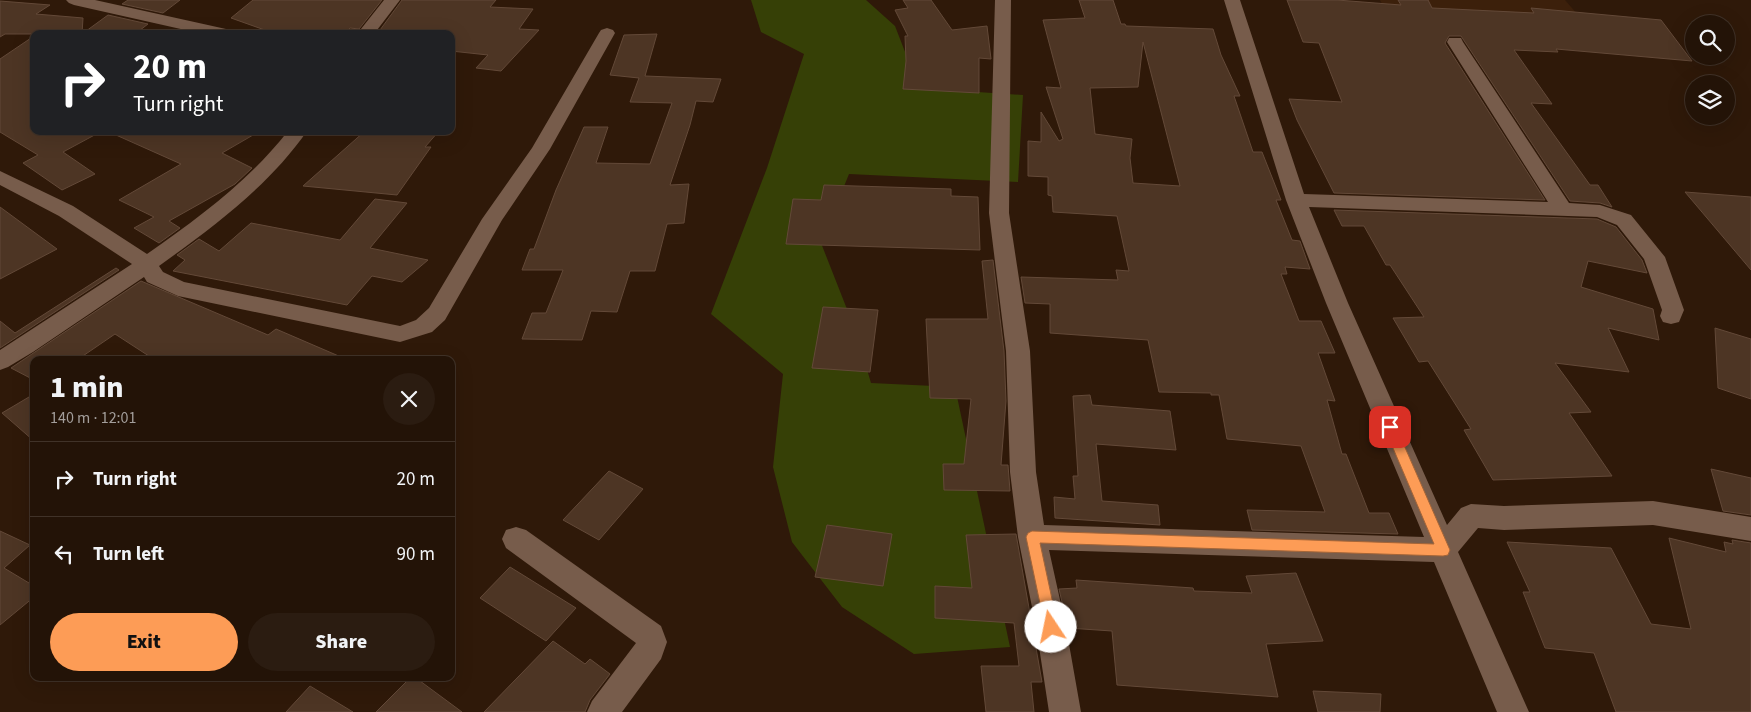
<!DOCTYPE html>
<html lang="en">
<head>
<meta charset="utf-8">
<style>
	:root { --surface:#231307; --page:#2b1c11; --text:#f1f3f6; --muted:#a39e9b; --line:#403228; --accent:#fd9c56 }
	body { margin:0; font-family:"Source Sans 3",sans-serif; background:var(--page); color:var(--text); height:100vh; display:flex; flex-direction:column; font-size:19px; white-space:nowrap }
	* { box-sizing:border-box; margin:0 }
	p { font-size:16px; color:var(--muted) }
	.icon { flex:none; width:28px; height:28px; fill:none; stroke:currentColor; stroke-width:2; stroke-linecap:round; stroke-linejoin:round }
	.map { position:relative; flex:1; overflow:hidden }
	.side { position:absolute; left:30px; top:356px; width:425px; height:325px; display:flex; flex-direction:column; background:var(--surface); border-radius:10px; box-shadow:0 5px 20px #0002,0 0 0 1px var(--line) }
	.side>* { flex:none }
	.banner { position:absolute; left:30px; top:30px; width:425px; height:105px; border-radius:10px; box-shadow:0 5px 20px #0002,0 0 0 1px var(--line); background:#202124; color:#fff; overflow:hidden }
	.controls { position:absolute; left:1685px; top:15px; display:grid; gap:10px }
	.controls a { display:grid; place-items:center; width:50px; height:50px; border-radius:50%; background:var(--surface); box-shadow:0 5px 20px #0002,0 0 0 1px var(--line); font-size:25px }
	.pin { position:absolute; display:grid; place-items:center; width:42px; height:42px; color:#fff; margin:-21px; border-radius:10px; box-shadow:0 2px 8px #0006 }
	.me { position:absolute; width:55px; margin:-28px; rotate:349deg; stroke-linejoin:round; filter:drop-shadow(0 0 4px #0008) }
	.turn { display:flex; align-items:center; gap:18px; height:105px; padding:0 20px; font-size:22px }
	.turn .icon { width:65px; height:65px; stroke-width:2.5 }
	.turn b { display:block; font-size:35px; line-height:42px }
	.round { display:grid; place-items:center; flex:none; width:52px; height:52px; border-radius:26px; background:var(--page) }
	.summary { display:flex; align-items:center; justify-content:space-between; height:85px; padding:0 20px }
	h1 { font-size:30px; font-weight:800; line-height:38px }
	.action { display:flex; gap:10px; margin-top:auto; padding:10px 20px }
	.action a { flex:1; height:58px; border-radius:30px; background:var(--accent); color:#111; font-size:20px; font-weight:800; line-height:58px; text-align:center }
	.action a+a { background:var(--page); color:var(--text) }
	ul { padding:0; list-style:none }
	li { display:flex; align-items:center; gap:15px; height:75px; padding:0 20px; border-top:1px solid var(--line) }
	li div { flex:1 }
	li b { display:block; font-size:19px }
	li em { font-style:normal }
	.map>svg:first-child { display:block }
	.built { fill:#3c200b }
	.green { fill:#364006 }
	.building { fill:#4d3524; stroke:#634938; fill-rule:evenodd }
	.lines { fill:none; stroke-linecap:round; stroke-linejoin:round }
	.minor { fill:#775c4b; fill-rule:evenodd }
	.route { fill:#fd9c56; stroke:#a46538 }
</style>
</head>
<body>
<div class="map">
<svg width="1751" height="712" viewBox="0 0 1751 712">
	<rect width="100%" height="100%" fill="#2f1909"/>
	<path class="built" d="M 1380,0 L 1565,0 L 1598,38 L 1392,25 Z"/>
	<path class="green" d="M 751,0 L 866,0 L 895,26 L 919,88 L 1023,95 L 1018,182 L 849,174 L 821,243 L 856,332 L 871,383 L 955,387 L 1010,647 L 914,654 L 842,607 L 792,542 L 773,467 L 783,374 L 711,314 L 767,168 L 804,54 L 761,32 Z"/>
	<path class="building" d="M 128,0 L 180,0 L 163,13 L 122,4 Z
		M 253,0 L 382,0 L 359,29 L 350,28 L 345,34 L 276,34 L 231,18 Z
		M 402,0 L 496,0 L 490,7 L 533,9 L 519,29 L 539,30 L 501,71 L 476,68 L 488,55 L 451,51 L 451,33 L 380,30 Z
		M 903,0 L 931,0 L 952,30 L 987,26 L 991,59 L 979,58 L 979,93 L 903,89 L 906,61 L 905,36 L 908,36 L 895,10 L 908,8 Z
		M 1079,0 L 1113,0 L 1121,24 L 1125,24 L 1126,26 L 1213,29 L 1221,55 L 1240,96 L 1234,96 L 1253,152 L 1262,152 L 1281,200 L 1276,200 L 1292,240 L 1300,241 L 1310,269 L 1285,267 L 1287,274 L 1281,274 L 1299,321 L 1321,321 L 1335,353 L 1318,353 L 1335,401 L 1327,400 L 1342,454 L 1346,454 L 1369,513 L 1389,513 L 1398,534 L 1252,530 L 1247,510 L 1325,512 L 1301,446 L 1227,439 L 1219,395 L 1211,395 L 1211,393 L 1159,392 L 1148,340 L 1050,333 L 1050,304 L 1025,303 L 1021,277 L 1118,280 L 1116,270 L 1129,271 L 1117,216 L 1053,212 L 1052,196 L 1048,195 L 1048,177 L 1028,176 L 1028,141 L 1041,142 L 1041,112 L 1059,141 L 1063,139 L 1046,87 L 1061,88 L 1043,20 L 1085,18 ZM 1143,42 L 1180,186 L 1133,183 L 1130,158 L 1132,139 L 1095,134 L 1090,88 L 1138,87 Z
		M 1287,0 L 1337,0 L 1401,5 L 1398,0 L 1428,0 L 1432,8 L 1534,13 L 1531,8 L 1661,20 L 1692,61 L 1556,49 L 1558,52 L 1514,50 L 1552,104 L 1531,103 L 1590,185 L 1598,185 L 1612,207 L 1600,203 L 1570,201 L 1461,36 L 1449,36 L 1445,43 L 1545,200 L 1334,193 L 1297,120 L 1289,99 L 1342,102 L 1319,43 L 1303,42 Z
		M 0,1 L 50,5 L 36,14 L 83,18 L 82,34 L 108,15 L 148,24 L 135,34 L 5,34 L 0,37 Z
		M 657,34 L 645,76 L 721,79 L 713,102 L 696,101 L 690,125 L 670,185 L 689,184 L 684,223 L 667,224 L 655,271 L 630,271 L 617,312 L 591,311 L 582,340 L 522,339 L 532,313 L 546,313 L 563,270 L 522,270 L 530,249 L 534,249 L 556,190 L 584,127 L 608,127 L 596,163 L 650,164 L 672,103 L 630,102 L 639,78 L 610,75 L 624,35 Z
		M 34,36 L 34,131 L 102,131 L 63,152 L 95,174 L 62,190 L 23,163 L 38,155 L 0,132 L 0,59 Z
		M 107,131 L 260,131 L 222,153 L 252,168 L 235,184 L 169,221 L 180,228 L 159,243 L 134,228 L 154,217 L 119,200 L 181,164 Z
		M 365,131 L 439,131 L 425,147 L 431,147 L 397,195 L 303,186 Z
		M 824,185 L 951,189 L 951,196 L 978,197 L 980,250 L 786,244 L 793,199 L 821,200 Z
		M 1685,192 L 1751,197 L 1751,270 Z
		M 375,199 L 407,203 L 370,248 L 428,260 L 402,282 L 372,276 L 347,305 L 173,271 L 185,260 L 177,255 L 199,239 L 219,251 L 251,223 L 340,240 Z
		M 0,207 L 57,249 L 0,279 Z
		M 1334,210 L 1597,219 L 1616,227 L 1642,260 L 1647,273 L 1588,261 L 1581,287 L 1653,309 L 1659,340 L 1608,328 L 1629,372 L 1555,363 L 1591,412 L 1569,413 L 1612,476 L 1493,480 L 1464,430 L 1471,429 L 1428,361 L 1419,362 L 1393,318 L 1424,317 L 1390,265 L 1386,265 L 1364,226 L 1342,226 Z
		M 993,260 L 1004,351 L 1006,401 L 1001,465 L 1008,465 L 1010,491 L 944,490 L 943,464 L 964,464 L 971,399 L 930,398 L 926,319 L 988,319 L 982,261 Z
		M 116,268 L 119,270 L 0,348 L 0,321 L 15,333 Z
		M 141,281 L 268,335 L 276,329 L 348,360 L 155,360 L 115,334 L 77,360 L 34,360 L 34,380 L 11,368 Z
		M 823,307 L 878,310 L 870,372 L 812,368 Z
		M 1715,328 L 1751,339 L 1751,399 L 1718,388 Z
		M 34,394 L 34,441 L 2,413 Z
		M 1090,395 L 1092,405 L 1170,411 L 1176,450 L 1096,444 L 1102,501 L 1158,505 L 1160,525 L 1055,518 L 1054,497 L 1075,499 L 1073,476 L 1078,476 L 1073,396 Z
		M 1711,469 L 1751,478 L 1751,515 L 1723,511 Z
		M 609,471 L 643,489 L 599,540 L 563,520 Z
		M 827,525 L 892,534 L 883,586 L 815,577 Z
		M 0,531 L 30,545 L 4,568 L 34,586 L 34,597 L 0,625 Z
		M 1016,534 L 1042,682 L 1031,682 L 1034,712 L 986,712 L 981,666 L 1019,666 L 1014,623 L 935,618 L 935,586 L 972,588 L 966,535 Z
		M 1669,538 L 1726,552 L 1724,542 L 1733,544 L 1732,540 L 1751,543 L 1751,712 L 1616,712 L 1594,653 L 1545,648 L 1523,592 L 1530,592 L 1507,542 L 1611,548 L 1651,624 L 1691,629 Z
		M 510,567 L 576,608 L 546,641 L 480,598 Z
		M 1296,573 L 1323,641 L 1266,644 L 1278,697 L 1117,685 L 1112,631 L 1068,628 L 1059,589 L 1077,588 L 1076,580 L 1193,588 L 1194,591 L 1252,593 L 1246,576 Z
		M 553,641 L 585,664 L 590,659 L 610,674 L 590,700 L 585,712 L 484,712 Z
		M 410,678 L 416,678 L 462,712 L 376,712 Z
		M 310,686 L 353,712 L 286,712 Z
		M 1313,691 L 1381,694 L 1380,712 L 1318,712 Z"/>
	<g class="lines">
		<path class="minor" d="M 66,0 L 95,0 L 226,29 L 232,31 L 234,34 L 203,34 L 74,5 L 69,3 Z
			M 384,0 L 400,0 L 374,34 L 357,34 Z
			M 995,0 L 1011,0 L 1009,213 L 1030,351 L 1036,472 L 1044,525 L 1424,537 L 1326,303 L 1286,200 L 1224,0 L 1240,0 L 1304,194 L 1548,202 L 1447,42 L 1449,38 L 1461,38 L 1463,42 L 1569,203 L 1600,205 L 1631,215 L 1665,257 L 1684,310 L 1679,322 L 1671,324 L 1663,322 L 1660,316 L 1662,310 L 1644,259 L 1617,225 L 1597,217 L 1309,207 L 1348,303 L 1447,525 L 1461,508 L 1471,504 L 1504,506 L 1653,501 L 1751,517 L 1751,541 L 1653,525 L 1504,530 L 1478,528 L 1458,552 L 1529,712 L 1497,712 L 1434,562 L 1049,550 L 1066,627 L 1081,712 L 1049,712 L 1036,627 L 1018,537 L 1010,472 L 1006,351 L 989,213 Z
			M 607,28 L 613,30 L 615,33 L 550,149 L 502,220 L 445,320 L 432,332 L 400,342 L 178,296 L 147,282 L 144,277 L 33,352 L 8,367 L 0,370 L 0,350 L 132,264 L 59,216 L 0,185 L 0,171 L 73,206 L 147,254 C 198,218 249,181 288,131 L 307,131 C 269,186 213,227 159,266 L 163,272 L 184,282 L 400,326 L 416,320 L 429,308 L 482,219 L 532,148 L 599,33 L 601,30 Z
			M 516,527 L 526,530 L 661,626 L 667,642 L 661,659 L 622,712 L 587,712 L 592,701 L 636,643 L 506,548 L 502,539 L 506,530 Z"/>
	</g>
	<path class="route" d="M 1390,422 L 1394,424 L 1396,427 L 1450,550 L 1448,555 L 1443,556 L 1040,543 L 1058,627 L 1056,632 L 1051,634 L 1046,632 L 1026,537 L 1028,533 L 1032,531 L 1434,544 L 1384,427 L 1386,424 Z"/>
</svg>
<div class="controls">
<a><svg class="icon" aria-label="search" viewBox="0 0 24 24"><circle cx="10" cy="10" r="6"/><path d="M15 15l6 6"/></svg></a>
<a><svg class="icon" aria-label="layers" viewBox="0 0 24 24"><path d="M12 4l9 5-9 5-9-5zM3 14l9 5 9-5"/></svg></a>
</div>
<div class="pin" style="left:1390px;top:427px;background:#d93025"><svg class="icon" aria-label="arrive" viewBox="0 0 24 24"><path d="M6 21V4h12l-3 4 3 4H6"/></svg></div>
<svg class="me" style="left:1051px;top:627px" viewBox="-20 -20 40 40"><circle r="19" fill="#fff"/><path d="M0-13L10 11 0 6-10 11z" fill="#fd9c56"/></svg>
<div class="banner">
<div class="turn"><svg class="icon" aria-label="right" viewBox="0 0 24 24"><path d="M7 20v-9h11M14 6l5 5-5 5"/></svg><div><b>20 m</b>Turn right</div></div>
</div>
<section class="side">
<div class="summary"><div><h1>1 min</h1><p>140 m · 12:01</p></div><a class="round"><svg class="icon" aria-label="close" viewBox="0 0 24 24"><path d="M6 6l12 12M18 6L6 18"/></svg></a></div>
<ul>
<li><svg class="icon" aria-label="right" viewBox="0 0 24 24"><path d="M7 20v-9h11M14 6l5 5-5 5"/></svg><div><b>Turn right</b></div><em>20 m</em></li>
<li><svg class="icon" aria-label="left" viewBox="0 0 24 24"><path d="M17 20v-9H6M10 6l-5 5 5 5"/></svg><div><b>Turn left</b></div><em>90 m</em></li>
</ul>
<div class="action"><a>Exit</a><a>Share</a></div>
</section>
</div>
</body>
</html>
